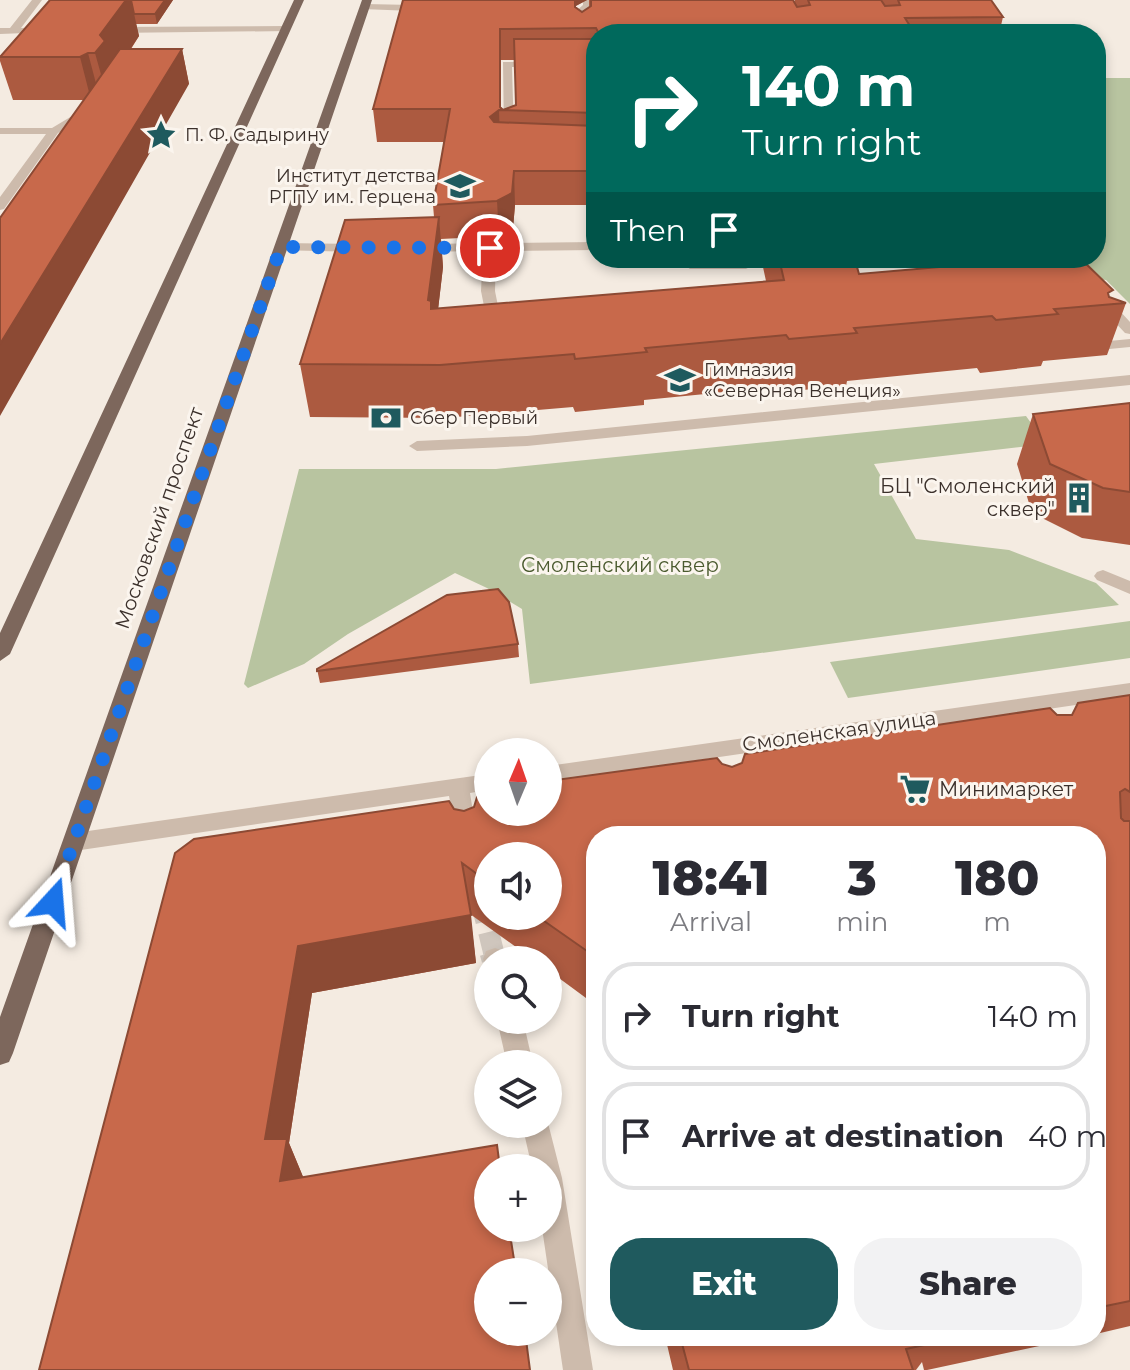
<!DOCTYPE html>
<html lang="en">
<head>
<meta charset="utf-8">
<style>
	:root { --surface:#fff; --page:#f2f2f3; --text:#2b2b33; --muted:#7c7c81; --line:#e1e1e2; --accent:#1f5a5e }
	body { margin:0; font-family:Montserrat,sans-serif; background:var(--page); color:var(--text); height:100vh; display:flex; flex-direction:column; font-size:30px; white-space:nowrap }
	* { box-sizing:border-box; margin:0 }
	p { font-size:26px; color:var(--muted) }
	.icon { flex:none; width:44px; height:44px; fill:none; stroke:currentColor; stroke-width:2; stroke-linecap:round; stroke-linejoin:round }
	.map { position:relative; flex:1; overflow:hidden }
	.panel { position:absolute; left:586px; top:826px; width:520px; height:520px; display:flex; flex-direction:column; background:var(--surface); border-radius:32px; box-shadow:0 4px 12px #0003 }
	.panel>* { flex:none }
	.banner { position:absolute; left:586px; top:24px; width:520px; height:244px; border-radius:32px; box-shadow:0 4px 12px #0003; background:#00695c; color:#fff; overflow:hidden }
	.needle { width:52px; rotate:2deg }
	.buttons { position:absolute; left:474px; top:738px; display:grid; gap:16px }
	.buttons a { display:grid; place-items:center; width:88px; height:88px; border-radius:50%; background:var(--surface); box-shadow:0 4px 12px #0003; font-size:40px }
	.pin { position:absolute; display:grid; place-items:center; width:68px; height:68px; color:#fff; margin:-34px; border:4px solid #fff; border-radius:50%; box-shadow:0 2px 8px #0007 }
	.me { position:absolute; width:88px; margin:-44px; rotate:19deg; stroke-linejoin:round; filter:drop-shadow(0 0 6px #0008) }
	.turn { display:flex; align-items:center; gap:28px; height:168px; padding:0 24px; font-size:36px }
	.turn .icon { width:104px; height:104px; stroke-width:2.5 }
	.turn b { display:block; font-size:56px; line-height:68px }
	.then { display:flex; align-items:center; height:76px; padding:0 24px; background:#0003; gap:16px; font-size:30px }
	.eta { display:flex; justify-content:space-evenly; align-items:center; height:136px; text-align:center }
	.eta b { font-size:48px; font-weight:800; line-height:56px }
	.cta { display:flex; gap:16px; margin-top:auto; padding:16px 24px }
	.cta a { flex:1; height:92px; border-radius:32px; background:var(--accent); color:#fff; font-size:32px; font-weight:800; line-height:92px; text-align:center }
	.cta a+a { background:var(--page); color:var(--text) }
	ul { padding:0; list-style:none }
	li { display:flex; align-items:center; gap:24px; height:108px; margin:0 16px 12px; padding:0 8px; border:4px solid var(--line); border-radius:32px }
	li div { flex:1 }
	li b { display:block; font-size:30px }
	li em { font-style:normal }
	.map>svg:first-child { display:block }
	.green { fill:#b8c4a0 }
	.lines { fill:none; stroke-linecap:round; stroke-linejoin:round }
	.minor-tunnel-far1 { stroke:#cfc6bd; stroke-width:21; stroke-dasharray:21 11; stroke-linecap:butt }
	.minor-tunnel { stroke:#cfc6bd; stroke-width:27; stroke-dasharray:27 14; stroke-linecap:butt }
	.minor { fill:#cdbbac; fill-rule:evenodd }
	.major { fill:#7d675c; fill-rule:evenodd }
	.wall { fill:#ac5a40; fill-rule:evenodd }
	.shaded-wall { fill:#8c4a34 }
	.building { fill:#c8694b; stroke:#8c4a34; stroke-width:2 }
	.route { stroke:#1a73e8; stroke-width:14; stroke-dasharray:0 25.2 }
	.labels { text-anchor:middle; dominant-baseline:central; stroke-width:6; stroke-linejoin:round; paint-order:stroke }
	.far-poi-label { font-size:18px; fill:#3b302b; stroke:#fbf5ee; text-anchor:start }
	.poi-label { font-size:20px; fill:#3b302b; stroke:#fbf5ee; text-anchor:end }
	.street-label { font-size:20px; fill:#3b302b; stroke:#fbf5ee }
	.park-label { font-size:20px; fill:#4a5a2e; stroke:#fbf5ee }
</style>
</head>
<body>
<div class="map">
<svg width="1130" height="1370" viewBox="0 0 1130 1370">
	<rect width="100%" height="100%" fill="#f4ebe1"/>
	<path class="green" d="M 1096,78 L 1130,78 L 1130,304 L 1106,280 L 1089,278 L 1070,258 L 1096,258 Z
		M 1026,416 L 1046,444 L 874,464 L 916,539 L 1009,550 L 1096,583 L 1119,605 L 530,684 L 522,609 L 487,588 L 455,573 L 348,634 L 304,664 L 248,688 L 244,684 L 299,469 L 496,469 Z
		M 1130,621 L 1130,658 L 848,698 L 830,662 Z"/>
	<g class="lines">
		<path class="minor-tunnel-far1" d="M 481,901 L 494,954"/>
		<path class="minor-tunnel" d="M 493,952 L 495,959"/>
		<path class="minor" d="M 32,0 L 42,0 L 21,28 L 48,27 L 51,32 L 0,34 L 0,28 L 10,28 Z
			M 583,0 L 593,0 L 593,6 L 585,13 L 587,36 L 582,39 L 577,36 L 575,12 L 583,5 Z
			M 365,4 L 413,5 L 418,8 L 413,11 L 362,9 Z
			M 286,26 L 289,31 L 112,33 L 107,30 L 112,27 Z
			M 596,61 L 596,67 L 512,67 L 514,135 L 504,137 L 503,62 Z
			M 87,107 L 97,109 L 58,133 L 4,209 L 0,210 L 0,197 L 46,134 L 0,134 L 0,128 L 52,128 Z
			M 596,242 L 596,250 L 496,251 L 495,291 L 500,316 L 511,320 L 494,325 L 487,321 L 481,291 L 483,251 L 416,252 L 409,248 L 416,244 Z
			M 281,243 L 360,244 L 367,248 L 360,252 L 276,250 L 276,244 Z
			M 674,258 L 746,261 L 753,265 L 746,269 L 690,269 Z
			M 1101,295 L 1106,296 L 1130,322 L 1130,334 L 1125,333 L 1096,302 L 1096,296 Z
			M 1130,339 L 1130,347 L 1099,350 L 1092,346 L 1099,342 Z
			M 1130,375 L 1130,385 L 527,446 L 417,451 L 409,446 L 417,441 L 527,436 Z
			M 1103,570 L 1130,581 L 1130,594 L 1097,580 L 1094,576 L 1097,572 Z
			M 1130,683 L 1130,697 L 548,782 L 548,766 Z
			M 488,774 L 488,790 L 470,793 L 477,837 L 474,843 L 466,846 L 458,843 L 449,796 L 74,851 L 66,849 L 63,842 L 66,835 L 74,833 Z
			M 495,948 L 504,951 L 508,960 L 488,960 L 487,968 L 483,959 L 486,951 Z
			M 497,1020 L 523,1020 L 533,1064 L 507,1064 Z
			M 548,1123 L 562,1178 L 593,1370 L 563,1370 L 542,1228 L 548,1228 L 548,1168 L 532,1168 L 522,1124 Z"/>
		<path class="major" d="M 294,0 L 304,0 L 10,654 L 0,661 L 0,633 Z
			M 362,0 L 372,0 L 13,1053 L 9,1062 L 0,1065 L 0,1017 Z"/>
	</g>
	<path class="wall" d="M 50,0 L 173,0 L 157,24 L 136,24 L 139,36 L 131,49 L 182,49 L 189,84 L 83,100 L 13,100 L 0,61 L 0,56 Z
		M 403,0 L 587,0 L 575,6 L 582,12 L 589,8 L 589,0 L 793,0 L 794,3 L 795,0 L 991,0 L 1003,17 L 999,34 L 596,34 L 596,205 L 515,205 L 513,228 L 499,236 L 441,239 L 443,267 L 438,309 L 766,281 L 761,258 L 848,258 L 848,260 L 859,274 L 1110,297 L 1126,303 L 1107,355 L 1043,361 L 1041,366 L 980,373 L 977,368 L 847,381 L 846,386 L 781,392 L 778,387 L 644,400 L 644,405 L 575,412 L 573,407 L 445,418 L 310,417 L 300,364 L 434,217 L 433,205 L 444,142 L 377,142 L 373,109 ZM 501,60 L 515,60 L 516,105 L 503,110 L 501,108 Z
		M 1130,403 L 1130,545 L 1082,538 L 1032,513 L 1017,464 L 1033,414 Z
		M 518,644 L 519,657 L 320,683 L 317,669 Z
		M 1130,695 L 1130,1326 L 1096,1334 L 1096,836 L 596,836 L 596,1040 L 586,998 L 548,970 L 548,960 L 534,960 L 470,914 L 476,963 L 312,993 L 289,1143 L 303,1177 L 39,1370 L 175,853 L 454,809 L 464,811 L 722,764 L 732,767 L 1057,715 L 1072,715 ZM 488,856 L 548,916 L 488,916 Z
		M 665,1336 L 912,1336 L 914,1341 L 913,1336 L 1086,1336 L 927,1370 L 924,1370 L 922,1362 L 916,1370 L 673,1370 Z"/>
	<path class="shaded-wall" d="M 126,0 L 131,0 L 139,36 L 113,75 L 107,96 L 95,53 L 100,35 Z
		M 165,0 L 173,0 L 157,24 L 155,14 Z
		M 576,0 L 587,0 L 576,6 Z
		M 500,29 L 501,60 L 501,110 L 500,110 Z
		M 182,49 L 189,84 L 0,416 L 0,344 Z
		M 88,53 L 99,95 L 91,100 L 80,57 Z
		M 499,110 L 500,143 L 490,117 Z
		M 514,171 L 515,205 L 513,228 L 499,236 L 497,201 Z
		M 439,217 L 443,267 L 435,336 L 428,300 Z
		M 471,915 L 476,963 L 312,993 L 289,1143 L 304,1179 L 280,1181 L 265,1139 L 298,946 Z"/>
	<path class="building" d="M 50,0 L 126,0 L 100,35 L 105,41 L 95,53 L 88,53 L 80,57 L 0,57 Z
		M 131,0 L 165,0 L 155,14 L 134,14 Z
		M 403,0 L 575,0 L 575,7 L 582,12 L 591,6 L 591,0 L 793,0 L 797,7 L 810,5 L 808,0 L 881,0 L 885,6 L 900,5 L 898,0 L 991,0 L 1003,17 L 905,18 L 915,34 L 831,34 L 828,27 L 708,28 L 710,34 L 599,34 L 596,28 L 500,29 L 500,107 L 503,110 L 516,105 L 514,39 L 596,39 L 596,113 L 499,110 L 490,117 L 494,122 L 596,126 L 596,171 L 514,171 L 512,193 L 497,201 L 433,205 L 450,109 L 373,109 Z
		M 120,49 L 182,49 L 0,344 L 0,218 Z
		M 439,217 L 428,300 L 431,301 L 431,309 L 784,280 L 780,263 L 855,260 L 859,274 L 1045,258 L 1080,258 L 1113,290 L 1108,293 L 1109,297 L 1126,303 L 1054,309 L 1058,314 L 996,320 L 992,316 L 854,328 L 857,333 L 789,339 L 786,335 L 645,348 L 647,352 L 575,359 L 574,354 L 440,365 L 300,364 L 345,220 Z
		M 775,258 L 848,258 L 848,259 L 775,262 Z
		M 1130,403 L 1130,492 L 1103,488 L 1050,464 L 1033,414 Z
		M 498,589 L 509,602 L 518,644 L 317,671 L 317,669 L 447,595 Z
		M 1130,695 L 1130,792 L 1125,789 L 1120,792 L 1121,818 L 1124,821 L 1130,821 L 1130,1301 L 1096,1308 L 1096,836 L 596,836 L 596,987 L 587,951 L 537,916 L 548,916 L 548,856 L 488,856 L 488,882 L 462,863 L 471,915 L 298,946 L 265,1139 L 287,1139 L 280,1181 L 497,1145 L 500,1168 L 488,1168 L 488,1228 L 509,1228 L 516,1272 L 488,1272 L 488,1332 L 525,1332 L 530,1370 L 39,1370 L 175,853 L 194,839 L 449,801 L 454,809 L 464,811 L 474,807 L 477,797 L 488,794 L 488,812 L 548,812 L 548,781 L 717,758 L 722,764 L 732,767 L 742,763 L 745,754 L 1050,708 L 1057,715 L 1072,715 L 1078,703 Z
		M 680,1336 L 912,1336 L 914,1341 L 938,1342 L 906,1349 L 913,1370 L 689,1370 Z
		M 950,1336 L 965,1336 L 951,1339 Z"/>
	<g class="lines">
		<path class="route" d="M 53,902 L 281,247 L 490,248"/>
	</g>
	<defs>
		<g id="sight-bare" transform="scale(2.4)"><path d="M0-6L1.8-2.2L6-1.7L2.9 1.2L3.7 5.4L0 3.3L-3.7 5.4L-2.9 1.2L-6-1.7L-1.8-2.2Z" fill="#1f5a5e" stroke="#fbf5ee" stroke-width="2.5" paint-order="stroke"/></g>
		<g id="university-bare" transform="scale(2.4)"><path d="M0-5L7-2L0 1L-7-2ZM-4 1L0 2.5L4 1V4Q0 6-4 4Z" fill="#1f5a5e" stroke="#fbf5ee" stroke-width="2.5" paint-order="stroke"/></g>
		<g id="school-bare" transform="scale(2.4)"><path d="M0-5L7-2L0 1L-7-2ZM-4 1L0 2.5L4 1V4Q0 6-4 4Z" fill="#1f5a5e" stroke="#fbf5ee" stroke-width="2.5" paint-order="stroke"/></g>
		<g id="bank-bare" transform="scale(2.4)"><path d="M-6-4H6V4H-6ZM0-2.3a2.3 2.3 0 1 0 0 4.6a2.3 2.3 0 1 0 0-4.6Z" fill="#1f5a5e" stroke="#fbf5ee" stroke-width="2.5" paint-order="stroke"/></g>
		<g id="building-bare" transform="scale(2.4)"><path d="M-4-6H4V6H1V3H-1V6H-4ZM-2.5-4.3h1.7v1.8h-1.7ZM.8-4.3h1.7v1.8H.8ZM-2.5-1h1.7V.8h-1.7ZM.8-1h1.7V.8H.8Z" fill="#1f5a5e" stroke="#fbf5ee" stroke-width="2.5" paint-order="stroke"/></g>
		<g id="supermarket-bare" transform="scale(2.4)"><path d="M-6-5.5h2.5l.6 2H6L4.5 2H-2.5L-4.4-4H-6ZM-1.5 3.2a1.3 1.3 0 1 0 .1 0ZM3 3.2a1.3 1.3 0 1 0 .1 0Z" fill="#1f5a5e" stroke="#fbf5ee" stroke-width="2.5" paint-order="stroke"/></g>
	</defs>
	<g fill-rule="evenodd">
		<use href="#sight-bare" x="161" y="135"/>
		<use href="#university-bare" x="460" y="186"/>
		<use href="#school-bare" x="680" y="380"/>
		<use href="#bank-bare" x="386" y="418"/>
		<use href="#building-bare" x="1079" y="498"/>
		<use href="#supermarket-bare" x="915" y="789"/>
	</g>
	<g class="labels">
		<g class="far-poi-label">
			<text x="185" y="135">П. Ф. Садырину</text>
			<text x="436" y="176" text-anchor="end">Институт детства<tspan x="436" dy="21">РГПУ им. Герцена</tspan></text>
			<text x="704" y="370">Гимназия<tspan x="704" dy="21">«Северная Венеция»</tspan></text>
			<text x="410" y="418">Сбер Первый</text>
		</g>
		<g class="poi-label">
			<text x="1055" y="486">БЦ "Смоленский<tspan x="1055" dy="23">сквер"</tspan></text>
			<text x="939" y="789" text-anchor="start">Минимаркет</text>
		</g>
		<g class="street-label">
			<text transform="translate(159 518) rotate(-71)">Московский проспект</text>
			<text transform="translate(839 731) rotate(-8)">Смоленская улица</text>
		</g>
		<g class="park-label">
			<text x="620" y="565">Смоленский сквер</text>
		</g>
	</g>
</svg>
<div class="buttons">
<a><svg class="needle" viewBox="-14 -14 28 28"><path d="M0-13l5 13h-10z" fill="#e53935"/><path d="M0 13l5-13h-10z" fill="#7c7c81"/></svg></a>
<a><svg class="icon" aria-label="sound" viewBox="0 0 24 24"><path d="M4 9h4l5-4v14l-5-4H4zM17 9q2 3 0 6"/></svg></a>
<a><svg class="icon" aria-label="search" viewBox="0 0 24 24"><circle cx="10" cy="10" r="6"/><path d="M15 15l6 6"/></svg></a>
<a><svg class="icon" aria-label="layers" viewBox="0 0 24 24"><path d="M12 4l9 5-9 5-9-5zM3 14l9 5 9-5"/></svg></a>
<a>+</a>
<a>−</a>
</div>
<div class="pin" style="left:490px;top:248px;background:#d93025"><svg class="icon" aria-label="arrive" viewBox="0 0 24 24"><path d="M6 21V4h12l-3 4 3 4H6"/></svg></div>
<svg class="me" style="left:53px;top:902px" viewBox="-20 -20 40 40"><path d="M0-17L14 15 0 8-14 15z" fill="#1a73e8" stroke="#fff" stroke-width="4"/></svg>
<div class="banner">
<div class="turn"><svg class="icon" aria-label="right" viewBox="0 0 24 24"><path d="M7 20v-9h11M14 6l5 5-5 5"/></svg><div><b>140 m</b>Turn right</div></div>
<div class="then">Then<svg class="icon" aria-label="arrive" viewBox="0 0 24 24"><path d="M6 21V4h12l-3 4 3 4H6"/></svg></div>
</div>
<section class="panel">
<div class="eta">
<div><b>18:41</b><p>Arrival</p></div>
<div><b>3</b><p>min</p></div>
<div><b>180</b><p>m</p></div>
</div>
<ul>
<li><svg class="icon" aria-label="right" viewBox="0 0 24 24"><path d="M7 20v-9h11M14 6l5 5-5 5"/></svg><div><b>Turn right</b></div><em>140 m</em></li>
<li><svg class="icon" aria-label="arrive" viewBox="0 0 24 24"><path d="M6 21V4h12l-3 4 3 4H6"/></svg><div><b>Arrive at destination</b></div><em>40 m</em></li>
</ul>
<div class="cta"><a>Exit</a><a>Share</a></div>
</section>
</div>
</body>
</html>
